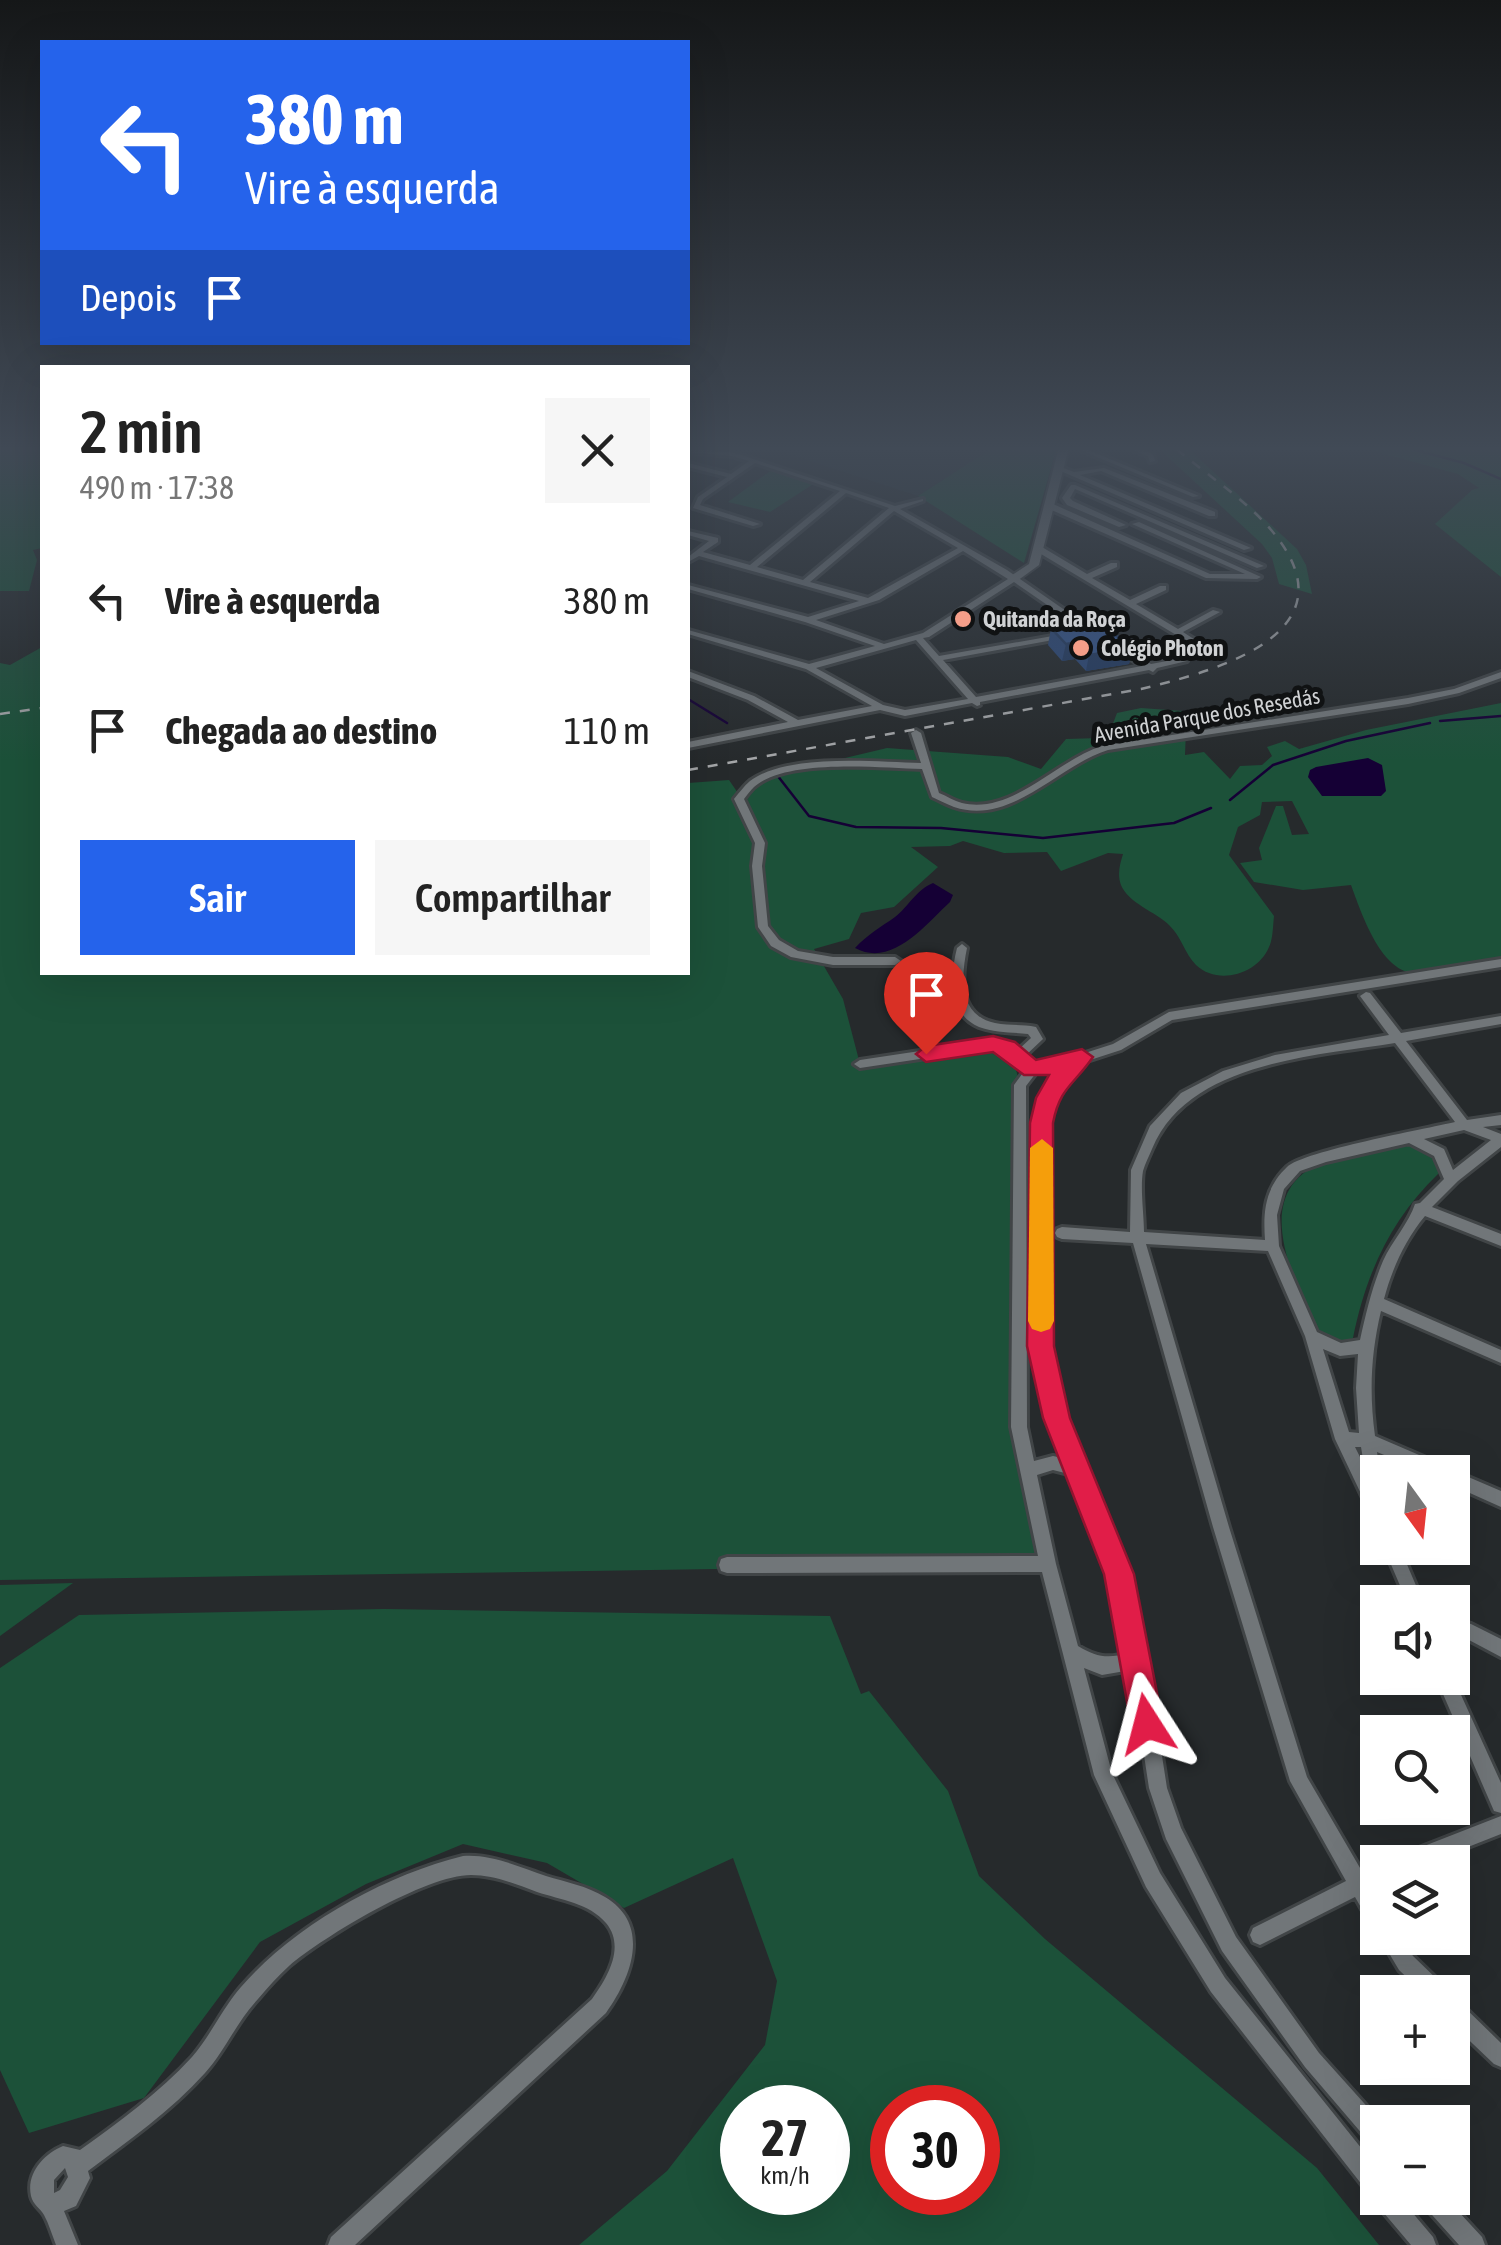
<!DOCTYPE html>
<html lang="pt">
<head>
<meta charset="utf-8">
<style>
	:root { --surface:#fff; --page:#f6f6f6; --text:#222; --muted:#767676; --accent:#2563eb }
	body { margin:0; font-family:"Asap Condensed",sans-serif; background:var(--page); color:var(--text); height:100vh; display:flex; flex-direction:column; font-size:38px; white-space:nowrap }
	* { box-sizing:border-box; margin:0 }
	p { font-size:32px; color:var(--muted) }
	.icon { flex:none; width:55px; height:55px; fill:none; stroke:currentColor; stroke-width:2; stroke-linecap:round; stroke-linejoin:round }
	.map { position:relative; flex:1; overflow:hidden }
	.drawer { position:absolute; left:40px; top:365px; width:650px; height:610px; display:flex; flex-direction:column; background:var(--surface); border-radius:0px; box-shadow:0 10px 40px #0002 }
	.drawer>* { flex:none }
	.hud { position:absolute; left:40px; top:40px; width:650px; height:305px; border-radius:0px; box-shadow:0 10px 40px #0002; background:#2563eb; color:#fff; overflow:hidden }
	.needle { width:65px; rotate:165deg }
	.tools { position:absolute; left:1360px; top:1455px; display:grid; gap:20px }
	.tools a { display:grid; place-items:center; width:110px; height:110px; border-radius:0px; background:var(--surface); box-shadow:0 10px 40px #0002; font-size:50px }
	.speed { position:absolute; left:720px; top:2085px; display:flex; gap:20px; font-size:50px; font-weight:700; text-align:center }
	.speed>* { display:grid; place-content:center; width:130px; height:130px; border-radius:50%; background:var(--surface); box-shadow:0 10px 40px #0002; line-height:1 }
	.speed small { font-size:25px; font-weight:400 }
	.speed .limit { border:15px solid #d22; background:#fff; color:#111 }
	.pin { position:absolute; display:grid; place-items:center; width:85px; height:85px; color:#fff; margin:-102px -42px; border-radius:50% 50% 50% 0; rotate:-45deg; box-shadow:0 0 10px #0007 }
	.pin .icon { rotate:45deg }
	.me { position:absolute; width:110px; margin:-55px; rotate:351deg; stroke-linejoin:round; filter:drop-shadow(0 0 8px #0008) }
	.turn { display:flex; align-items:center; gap:35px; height:210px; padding:0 40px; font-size:45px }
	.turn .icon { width:130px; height:130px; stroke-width:2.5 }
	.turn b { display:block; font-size:70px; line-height:85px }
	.then { display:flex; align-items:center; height:95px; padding:0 40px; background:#0003; gap:20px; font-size:38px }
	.round { display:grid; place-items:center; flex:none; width:105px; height:105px; border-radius:0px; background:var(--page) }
	.overview { display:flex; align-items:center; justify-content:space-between; height:170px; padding:0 40px }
	h1 { font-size:60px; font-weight:600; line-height:75px }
	.action { display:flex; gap:20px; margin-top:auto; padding:20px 40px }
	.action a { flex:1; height:115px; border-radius:0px; background:var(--accent); color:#fff; font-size:40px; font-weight:600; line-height:115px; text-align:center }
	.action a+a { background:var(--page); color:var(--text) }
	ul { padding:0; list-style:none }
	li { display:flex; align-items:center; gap:30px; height:130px; padding:0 40px }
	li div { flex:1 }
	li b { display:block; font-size:38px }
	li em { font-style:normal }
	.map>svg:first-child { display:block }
	.built { fill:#283338 }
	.green { fill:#1c5139; fill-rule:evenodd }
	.water { fill:#150035 }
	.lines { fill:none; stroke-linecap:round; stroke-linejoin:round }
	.stream { stroke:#150035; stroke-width:2.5 }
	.street-casing { stroke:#414547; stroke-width:6 }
	.secondary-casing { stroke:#414547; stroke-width:4 }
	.street { fill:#717679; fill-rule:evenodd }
	.secondary { fill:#717679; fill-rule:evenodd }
	.rail { stroke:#a4a6a8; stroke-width:2.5; stroke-dasharray:10 10; stroke-linecap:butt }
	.wall { fill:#2d4979 }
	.shaded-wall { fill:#243c63 }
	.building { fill:#34558d; stroke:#243c63; stroke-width:2.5 }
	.route { fill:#e11d48; stroke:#92132f; stroke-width:2.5 }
	.slow { fill:#f59e0b }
	.poi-dot { fill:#f49e89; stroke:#101213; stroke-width:4 }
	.labels { text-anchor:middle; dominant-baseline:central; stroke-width:10; stroke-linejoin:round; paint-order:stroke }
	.far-poi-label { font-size:22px; font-weight:bold; fill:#d0d2d4; stroke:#101213; text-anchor:start }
	.far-street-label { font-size:22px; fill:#d0d2d4; stroke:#101213 }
</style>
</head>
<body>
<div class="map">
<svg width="1501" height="2245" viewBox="0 0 1501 2245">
	<rect width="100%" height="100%" fill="#262a2c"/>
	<path class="built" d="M 767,447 L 994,447 L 918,496 Z"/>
	<path class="green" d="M 0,447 L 42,447 L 42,548 L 33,550 L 37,560 L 29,591 L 0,591 Z
		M 994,447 L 1057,447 L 1024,563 L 918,496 Z
		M 1157,447 L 1199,447 L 1193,453 L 1297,549 L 1306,565 L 1312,594 L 1279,584 L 1272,558 L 1262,544 Z
		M 1373,447 L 1501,447 L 1501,577 L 1435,524 L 1472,490 L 1479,488 L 1458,474 L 1370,450 Z
		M 773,469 L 818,481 L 770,512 L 728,502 Z
		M 42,647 L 42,972 L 688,972 L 688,783 L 729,780 L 740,796 L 765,777 L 887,748 L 1008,757 L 1041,769 L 1066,739 L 1100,738 L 1109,734 L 1117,713 L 1141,708 L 1183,711 L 1172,725 L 1186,729 L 1185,755 L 1204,752 L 1230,779 L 1240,766 L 1262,765 L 1272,756 L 1267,747 L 1285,741 L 1299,749 L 1366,730 L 1501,703 L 1501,959 C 1475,963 1440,976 1413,973 C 1380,970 1361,912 1351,885 L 1303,890 L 1254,882 L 1240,863 L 1262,860 L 1259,848 L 1276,806 L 1283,806 L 1292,835 L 1309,834 L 1292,801 L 1262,802 L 1260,815 L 1238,827 L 1229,855 L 1274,916 C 1273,925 1273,939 1269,947 C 1258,974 1218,986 1196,965 C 1185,954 1181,936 1169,925 C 1156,912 1128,903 1121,885 C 1117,874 1120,864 1123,854 L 1108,853 L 1061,871 L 1047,852 L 1004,853 L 963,841 L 950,846 L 911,847 L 938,867 L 894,907 L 861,913 L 849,939 L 814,949 L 843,999 L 860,1064 L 993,1044 L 1014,1062 L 1020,1085 L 1019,1427 L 1048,1564 L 0,1580 L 0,663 L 10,665 Z
		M 1413,1145 L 1433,1157 L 1439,1173 C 1391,1219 1366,1273 1353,1338 C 1338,1346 1325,1339 1314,1328 C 1293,1275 1246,1188 1329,1160 C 1355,1152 1386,1150 1413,1145 Z
		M 73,1583 L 0,1636 L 0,1585 Z
		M 384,1609 L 830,1616 L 861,1694 L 869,1691 L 948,1791 L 979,1876 L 1045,1939 L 1317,2168 L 1379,2245 L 579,2245 L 667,2171 L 765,2045 L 777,1981 L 733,1858 L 624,1908 L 547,1863 L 463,1844 L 366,1884 L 260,1942 L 144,2098 L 29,2133 L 0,2070 L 0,1668 L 79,1615 ZM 742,2108 L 828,2108 L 828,2192 L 742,2192 ZM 892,2108 L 978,2108 L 978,2192 L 892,2192 Z"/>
	<path class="water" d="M 1368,758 L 1382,765 L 1386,791 L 1381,796 L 1322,796 L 1308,777 L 1310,770 L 1316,767 Z
		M 933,883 L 953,895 L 950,902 C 925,925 892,968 855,948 C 868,934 881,927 895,917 C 909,906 916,890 933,883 Z"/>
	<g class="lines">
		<path class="stream" d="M 1404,447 L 1464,463 L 1501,479
			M 688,699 L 727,723
			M 1440,721 L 1501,716
			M 777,775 L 809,816 L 856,827 L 941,828 L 1043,838 L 1174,823 L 1211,808
			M 1230,800 L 1273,765 L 1346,741 L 1430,723"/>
		<g class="street-casing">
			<path id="street" d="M 1073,447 L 1081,447 L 1199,496 L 1193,497 Z
				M 1124,447 L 1133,447 L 1153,454 L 1155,461 L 1150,462 L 1148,456 Z
				M 688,448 L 735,453 L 895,506 L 923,499 L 923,501 L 900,509 L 1007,570 L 1095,631 L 1088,633 L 1014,582 L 929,637 L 923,638 L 939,656 L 1064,634 L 1068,636 L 1064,638 L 943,660 L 976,697 L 1142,666 L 1114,649 L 1113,647 L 1117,644 L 1151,664 L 1183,658 L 1187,661 L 1157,668 L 1153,672 L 1149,670 L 980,702 L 980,705 L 977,706 L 972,703 L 905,716 L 880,710 L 688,748 L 688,742 L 788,722 L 748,700 L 688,677 L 688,671 L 754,696 L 798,720 L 872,706 L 806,669 L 688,634 L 688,630 L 809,664 L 875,646 L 805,622 L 688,589 L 688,585 L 808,617 L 859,601 L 699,556 L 688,562 L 688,557 L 709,541 L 688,535 L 688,531 L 718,538 L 718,542 L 703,552 L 750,565 L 840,491 L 755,463 L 703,499 L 700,505 L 760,524 L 753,526 L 693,508 L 698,497 L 727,477 L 688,467 L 688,463 L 731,474 L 749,461 L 732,456 L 688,452 ZM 846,493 L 889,508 L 803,580 L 757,567 ZM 894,511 L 958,548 L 868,598 L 810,582 ZM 963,551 L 1008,579 L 923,633 L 884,644 L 816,620 L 879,600 ZM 916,640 L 968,699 L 905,710 L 883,705 L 816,668 Z
				M 1058,466 L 1074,472 L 1104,468 L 1215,512 L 1215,516 L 1209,516 L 1101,471 L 1080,475 L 1251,548 L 1244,550 L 1056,469 L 1055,468 Z
				M 1071,485 L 1075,485 L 1264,566 L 1257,568 L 1075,489 L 1070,498 L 1073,501 L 1126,525 L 1119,527 L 1067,505 L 1062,498 Z
				M 1047,504 L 1053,504 L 1210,574 L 1245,574 L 1132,524 L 1139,522 L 1261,577 L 1257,579 L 1206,578 L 1047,508 Z
				M 1036,547 L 1042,547 L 1087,574 L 1111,563 L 1117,563 L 1117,567 L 1092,578 L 1130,600 L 1160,586 L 1166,586 L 1166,590 L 1136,604 L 1178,629 L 1213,610 L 1220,612 L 1183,632 L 1200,643 L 1193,645 L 1036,551 Z
				M 1501,672 L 1501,678 L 1459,693 L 1408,704 L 1108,750 C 1057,766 1012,826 954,807 C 946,804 939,800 932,797 L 922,769 C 880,768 787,758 754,787 C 750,791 747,795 744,799 L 765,843 L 762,866 L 768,926 L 779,940 L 798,951 L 833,957 L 895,957 L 901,961 L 895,965 L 833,965 L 791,957 L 771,946 L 758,927 L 752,866 L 755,843 L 734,799 C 739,793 744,786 750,781 C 788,753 874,762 921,763 L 911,733 L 916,730 L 921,733 L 939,793 C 947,796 954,801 962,803 C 1012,815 1057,760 1102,746 L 1408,698 L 1454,689 Z
				M 962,944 L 967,948 C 961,977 958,1015 995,1023 C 1009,1026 1022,1024 1036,1027 L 1043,1039 L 1025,1056 L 1034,1064 L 1057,1062 L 1113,1044 L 1169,1012 L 1501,959 L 1501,967 L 1172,1020 L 1121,1050 L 1084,1062 L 1060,1091 L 1048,1123 L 1048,1345 L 1052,1379 L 1127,1575 L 1147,1659 L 1167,1788 L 1181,1828 L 1236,1937 L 1319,2053 L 1381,2122 L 1378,2122 L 1378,2145 L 1370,2143 L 1305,2067 L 1222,1951 L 1166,1839 L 1149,1788 L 1131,1670 L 1102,1675 L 1084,1668 L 1112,1773 L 1160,1873 L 1225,1978 L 1378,2169 L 1378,2198 L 1400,2198 L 1433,2237 L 1436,2245 L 1411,2245 L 1378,2206 L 1376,2197 L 1370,2195 L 1211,1992 L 1146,1887 L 1094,1775 L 1042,1572 L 727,1573 L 721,1571 L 719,1565 L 721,1559 L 727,1557 L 1038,1556 L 1011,1427 L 1014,1085 L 1025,1070 L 1003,1051 L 993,1048 L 860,1068 L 854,1064 L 860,1060 L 993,1040 L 1011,1044 L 1018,1050 L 1031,1038 L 1028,1034 C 1012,1032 995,1033 979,1027 C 947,1013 950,976 957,948 ZM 1063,1068 L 1045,1096 L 1036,1123 L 1034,1345 L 1038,1379 L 1067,1459 L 1053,1456 L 1034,1461 L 1027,1427 L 1026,1086 L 1036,1073 ZM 1053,1470 L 1073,1475 L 1111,1575 L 1128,1653 C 1108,1659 1096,1657 1078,1646 L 1056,1564 L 1037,1475 Z
				M 1366,992 L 1370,993 L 1401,1033 L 1501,1016 L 1501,1024 L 1406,1041 L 1467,1120 L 1501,1115 L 1501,1125 L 1483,1127 L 1501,1134 L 1501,1147 L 1458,1181 L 1432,1207 L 1501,1234 L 1501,1246 L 1425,1216 C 1405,1240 1392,1269 1384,1299 L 1501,1350 L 1501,1363 L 1381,1311 C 1371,1353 1369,1392 1375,1436 L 1447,1467 L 1448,1471 L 1452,1470 L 1501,1491 L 1501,1507 L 1452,1485 L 1452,1472 L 1425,1472 L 1377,1452 L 1380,1472 L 1378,1472 L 1378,1520 L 1372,1517 L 1335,1439 L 1305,1336 L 1268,1251 L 1146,1244 L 1229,1527 L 1307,1777 L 1363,1873 L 1378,1866 L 1378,1885 L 1372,1888 L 1378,1898 L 1378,1928 L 1371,1925 L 1355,1897 L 1260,1945 L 1253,1942 L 1250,1935 L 1253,1928 L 1346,1881 L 1290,1781 L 1213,1527 L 1133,1243 L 1062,1239 L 1057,1237 L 1055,1233 L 1057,1229 L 1062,1227 L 1130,1232 L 1131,1170 L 1150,1126 L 1181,1093 L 1223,1071 L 1275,1055 L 1389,1035 L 1360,996 ZM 1395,1043 L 1455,1122 C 1425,1129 1304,1151 1287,1167 C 1265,1188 1263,1211 1265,1240 L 1144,1232 C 1144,1214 1140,1189 1143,1171 C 1145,1164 1149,1156 1152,1149 C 1188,1062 1315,1056 1395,1043 ZM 1464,1130 L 1491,1140 L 1453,1170 L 1444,1149 L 1424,1139 ZM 1409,1143 L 1434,1156 L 1444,1179 L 1420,1203 L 1415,1204 C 1409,1223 1392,1241 1383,1261 C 1372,1287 1366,1313 1360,1340 L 1341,1343 L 1317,1332 L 1279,1246 L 1277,1215 L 1284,1189 L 1300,1171 L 1326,1162 ZM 1323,1349 L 1340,1356 L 1358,1354 L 1356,1388 L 1359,1433 L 1349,1432 ZM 1355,1447 L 1361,1447 L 1364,1465 Z
				M 1384,1548 L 1400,1548 L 1423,1602 L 1407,1602 Z
				M 1452,1620 L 1471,1624 L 1501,1639 L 1501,1657 L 1469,1640 L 1452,1637 Z
				M 1452,1675 L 1501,1783 L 1501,1813 L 1494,1811 L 1436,1678 L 1452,1678 Z
				M 1501,1816 L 1501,1834 L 1430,1862 L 1399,1862 L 1401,1855 Z
				M 463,1856 C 492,1854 519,1867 546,1876 C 566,1882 587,1886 605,1897 C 652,1925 631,1978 606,2013 L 355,2245 L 328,2245 L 331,2237 L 592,1999 C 607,1978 626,1947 606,1923 C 589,1903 561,1900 537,1892 C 516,1884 494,1875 471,1875 C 426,1875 324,1936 289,1966 C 278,1976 268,1987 258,1999 C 237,2021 225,2051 205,2073 C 171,2111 129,2140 88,2171 L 90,2178 L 76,2206 L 64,2211 L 78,2245 L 56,2245 C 52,2235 49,2224 44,2215 C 40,2208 33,2205 31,2196 C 26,2173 44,2154 63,2146 L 80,2150 C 119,2122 159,2093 192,2057 C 211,2035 222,2009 241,1987 C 295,1925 383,1876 463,1856 ZM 65,2168 L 68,2177 L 60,2190 L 54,2193 L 54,2180 Z
				M 1380,1938 L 1401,1938 L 1413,1956 L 1443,1985 L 1446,1992 L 1422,1992 L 1399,1970 Z
				M 1452,1999 L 1459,2002 L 1501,2043 L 1501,2067 L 1494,2064 L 1452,2024 Z
				M 1421,2198 L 1446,2198 L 1482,2237 L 1485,2245 L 1459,2245 L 1424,2206 Z"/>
		</g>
		<g class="secondary-casing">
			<path id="secondary" d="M 1059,447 L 1069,447 L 1039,565 L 1017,581 L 1009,581 L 1009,577 L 1029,564 Z"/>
		</g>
		<use href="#street" class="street"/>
		<use href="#secondary" class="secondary"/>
		<path class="rail" d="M 0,714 L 42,708
			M 688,770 L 1141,689 C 1202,674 1339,641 1287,552 C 1262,509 1211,479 1174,447"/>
	</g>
	<path class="wall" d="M 1051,628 L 1133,648 L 1129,664 L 1086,671 L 1075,659 L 1062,661 L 1048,645 Z"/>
	<path class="shaded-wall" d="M 1078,642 L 1075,659 L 1062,661 L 1066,644 Z
		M 1133,648 L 1129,664 L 1086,671 L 1089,655 Z"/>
	<path class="building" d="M 1095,620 L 1133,648 L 1089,655 L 1078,642 L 1066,644 L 1051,628 Z"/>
	<linearGradient id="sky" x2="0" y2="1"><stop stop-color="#151718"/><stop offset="0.59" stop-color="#414a56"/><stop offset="1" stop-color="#414a56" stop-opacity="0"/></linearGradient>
	<rect width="1501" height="761" fill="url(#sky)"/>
	<path class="route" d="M 993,1036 L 1015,1042 L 1036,1060 L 1082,1049 L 1093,1057 C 1074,1085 1060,1087 1053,1123 L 1054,1346 L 1070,1418 L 1134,1574 L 1163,1724 L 1159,1735 L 1147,1740 L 1136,1735 L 1131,1724 L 1104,1574 L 1043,1418 L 1027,1346 L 1030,1123 L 1036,1098 L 1049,1075 L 1024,1075 L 993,1052 L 926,1062 L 916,1054 L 926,1046 Z"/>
	<path class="slow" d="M 1042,1139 L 1053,1148 L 1054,1321 L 1050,1329 L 1041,1332 L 1032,1329 L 1028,1321 L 1030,1148 Z"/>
	<g class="poi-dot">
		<circle cx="963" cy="619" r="10"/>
		<circle cx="1081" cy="648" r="10"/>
	</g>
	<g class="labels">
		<g class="far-poi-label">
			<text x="983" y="619">Quitanda da Roça</text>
			<text x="1101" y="648">Colégio Photon</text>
		</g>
		<g class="far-street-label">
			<text transform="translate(1207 715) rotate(-10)">Avenida Parque dos Resedás</text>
		</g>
	</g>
</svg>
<div class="tools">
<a><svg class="needle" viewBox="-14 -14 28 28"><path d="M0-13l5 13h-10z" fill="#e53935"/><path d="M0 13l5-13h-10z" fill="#767676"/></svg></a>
<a><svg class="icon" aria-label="sound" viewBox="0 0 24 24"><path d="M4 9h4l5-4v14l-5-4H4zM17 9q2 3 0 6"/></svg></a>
<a><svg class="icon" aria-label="search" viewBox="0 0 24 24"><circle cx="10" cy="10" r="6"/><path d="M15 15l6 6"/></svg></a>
<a><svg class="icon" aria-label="layers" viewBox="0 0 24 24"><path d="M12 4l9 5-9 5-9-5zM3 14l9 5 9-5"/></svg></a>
<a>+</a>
<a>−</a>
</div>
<div class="speed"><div>27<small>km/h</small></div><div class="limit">30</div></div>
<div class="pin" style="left:926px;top:1054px;background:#d93025"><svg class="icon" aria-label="arrive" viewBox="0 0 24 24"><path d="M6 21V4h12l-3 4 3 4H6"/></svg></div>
<svg class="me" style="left:1147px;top:1724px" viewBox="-20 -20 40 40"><path d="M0-17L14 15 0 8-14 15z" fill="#e11d48" stroke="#fff" stroke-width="4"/></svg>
<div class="hud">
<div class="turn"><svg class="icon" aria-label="left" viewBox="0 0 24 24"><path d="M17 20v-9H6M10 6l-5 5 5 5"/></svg><div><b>380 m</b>Vire à esquerda</div></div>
<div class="then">Depois<svg class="icon" aria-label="arrive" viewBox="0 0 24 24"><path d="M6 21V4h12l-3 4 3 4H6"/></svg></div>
</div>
<section class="drawer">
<div class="overview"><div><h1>2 min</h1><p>490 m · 17:38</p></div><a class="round"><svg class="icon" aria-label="close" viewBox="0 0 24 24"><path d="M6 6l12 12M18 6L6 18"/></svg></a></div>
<ul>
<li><svg class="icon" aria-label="left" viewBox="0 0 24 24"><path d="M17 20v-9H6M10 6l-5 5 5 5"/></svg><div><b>Vire à esquerda</b></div><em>380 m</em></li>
<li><svg class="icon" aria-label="arrive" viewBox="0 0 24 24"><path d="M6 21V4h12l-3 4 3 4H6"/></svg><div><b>Chegada ao destino</b></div><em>110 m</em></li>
</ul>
<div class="action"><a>Sair</a><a>Compartilhar</a></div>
</section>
</div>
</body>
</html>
